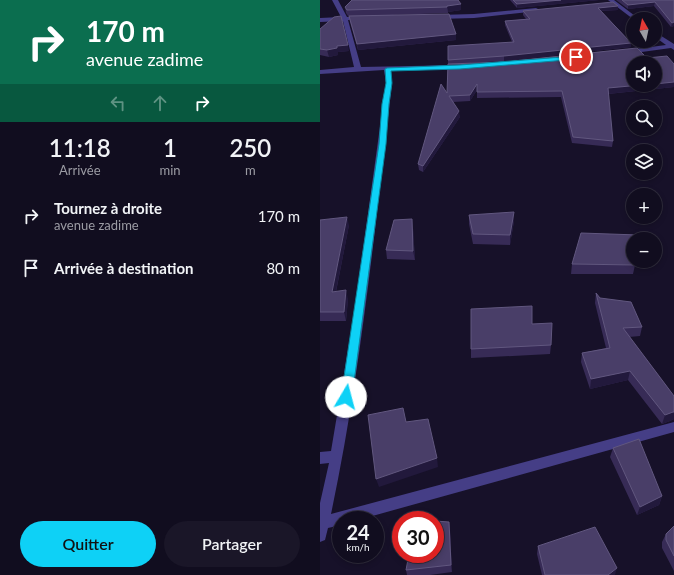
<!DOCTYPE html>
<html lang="fr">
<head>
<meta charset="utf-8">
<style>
	:root { --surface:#110d1f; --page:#1a1628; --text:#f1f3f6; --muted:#9c9ca4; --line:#302d3d; --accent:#0ed1f6 }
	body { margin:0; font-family:Lato,sans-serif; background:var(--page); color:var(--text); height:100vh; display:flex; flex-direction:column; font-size:15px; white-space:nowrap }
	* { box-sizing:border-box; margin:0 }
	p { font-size:13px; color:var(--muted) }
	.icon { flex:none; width:22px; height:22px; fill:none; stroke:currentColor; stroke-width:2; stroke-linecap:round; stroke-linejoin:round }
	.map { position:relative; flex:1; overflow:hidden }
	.sheet { display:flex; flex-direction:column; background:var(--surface); width:320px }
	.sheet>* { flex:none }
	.hud { background:#0b6e4f; color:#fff; overflow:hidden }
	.needle { width:26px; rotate:351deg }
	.tools { position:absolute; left:306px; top:12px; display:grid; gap:8px }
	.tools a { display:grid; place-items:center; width:36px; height:36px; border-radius:50%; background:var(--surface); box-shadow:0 2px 6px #0003,0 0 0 1px var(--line); font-size:20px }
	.speed { position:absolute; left:12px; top:511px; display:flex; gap:8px; font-size:20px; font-weight:700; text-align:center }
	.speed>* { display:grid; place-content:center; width:52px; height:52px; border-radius:50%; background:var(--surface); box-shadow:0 2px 6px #0003,0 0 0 1px var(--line); line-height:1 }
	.speed small { font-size:10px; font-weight:400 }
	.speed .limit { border:6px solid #d22; background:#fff; color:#111 }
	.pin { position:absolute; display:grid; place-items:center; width:34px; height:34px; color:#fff; margin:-17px; border:2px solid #fff; border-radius:50%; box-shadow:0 1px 4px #0007 }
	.me { position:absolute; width:44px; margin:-22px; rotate:8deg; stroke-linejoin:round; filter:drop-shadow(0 0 3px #0008) }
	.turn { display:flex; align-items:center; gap:14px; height:84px; padding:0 20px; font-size:18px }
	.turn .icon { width:52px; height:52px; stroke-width:2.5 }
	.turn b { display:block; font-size:28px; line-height:34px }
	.lanes { display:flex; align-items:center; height:38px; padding:0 20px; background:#0003; justify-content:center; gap:20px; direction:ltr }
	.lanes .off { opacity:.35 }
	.eta { display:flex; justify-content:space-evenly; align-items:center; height:68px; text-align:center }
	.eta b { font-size:24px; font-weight:600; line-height:28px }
	.button { display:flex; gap:8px; margin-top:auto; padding:8px 20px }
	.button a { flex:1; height:46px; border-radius:24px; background:var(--accent); color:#111; font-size:16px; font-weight:600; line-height:46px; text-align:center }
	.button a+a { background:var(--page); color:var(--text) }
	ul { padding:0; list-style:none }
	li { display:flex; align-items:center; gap:12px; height:52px; padding:0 20px }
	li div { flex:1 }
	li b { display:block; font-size:15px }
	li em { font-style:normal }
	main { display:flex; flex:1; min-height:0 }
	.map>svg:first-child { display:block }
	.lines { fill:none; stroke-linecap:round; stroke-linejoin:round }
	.street { fill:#453e86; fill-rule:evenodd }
	.wall { fill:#372b56 }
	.shaded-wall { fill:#22193c }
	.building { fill:#493e68; stroke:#61577f }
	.route { fill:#0ed1f6; stroke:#0988a0 }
</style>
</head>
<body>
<main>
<section class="sheet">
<div class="hud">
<div class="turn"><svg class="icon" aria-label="right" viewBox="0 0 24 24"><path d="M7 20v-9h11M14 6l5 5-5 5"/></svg><div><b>170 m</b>avenue zadime</div></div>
<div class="lanes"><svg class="icon off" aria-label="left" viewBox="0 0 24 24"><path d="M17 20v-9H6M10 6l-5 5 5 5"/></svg><svg class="icon off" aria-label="ahead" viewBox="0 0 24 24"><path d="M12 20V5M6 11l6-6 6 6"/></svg><svg class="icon" aria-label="right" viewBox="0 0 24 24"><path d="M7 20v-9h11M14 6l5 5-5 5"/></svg></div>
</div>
<div class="eta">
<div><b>11:18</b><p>Arrivée</p></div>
<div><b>1</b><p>min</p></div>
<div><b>250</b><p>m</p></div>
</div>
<ul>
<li><svg class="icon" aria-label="right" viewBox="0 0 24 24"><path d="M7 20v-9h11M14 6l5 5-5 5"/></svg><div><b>Tournez à droite</b><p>avenue zadime</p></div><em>170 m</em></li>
<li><svg class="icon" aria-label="arrive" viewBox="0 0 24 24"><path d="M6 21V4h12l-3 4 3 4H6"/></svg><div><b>Arrivée à destination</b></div><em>80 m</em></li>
</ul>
<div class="button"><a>Quitter</a><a>Partager</a></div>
</section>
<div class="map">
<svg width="354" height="575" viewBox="0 0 354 575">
	<rect width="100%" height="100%" fill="#171129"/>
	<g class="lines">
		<path class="street" d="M 12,0 L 18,0 L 27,17 L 42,16 L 45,18 L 42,20 L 28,20 L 41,67 L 140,65 L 143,67 L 140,69 L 70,70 L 72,83 C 55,227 41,372 11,514 L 354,422 L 354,432 L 38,520 L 21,520 L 21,525 L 8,528 L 5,540 L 0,542 L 0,503 L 9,463 L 0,464 L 0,452 L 11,451 L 35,308 L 66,83 L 64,70 L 0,74 L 0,70 L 34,67 L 23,21 L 0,22 L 0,18 L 21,17 Z
			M 288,0 L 294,0 L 319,19 L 313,19 Z
			M 216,8 L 218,9 L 218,11 L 154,18 L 118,19 L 115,17 L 118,15 L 154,14 Z
			M 335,32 L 354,44 L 354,50 L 351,48 L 307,54 L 304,52 L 307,50 L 346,45 L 335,37 Z"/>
	</g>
	<path class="wall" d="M 190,0 L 279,0 L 197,8 Z
		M 296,0 L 354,0 L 354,26 L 351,27 L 334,6 L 308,9 Z
		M 141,4 L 141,10 L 128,12 L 128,13 L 73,15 L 136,40 L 38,50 L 30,22 L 29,16 L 28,16 L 26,13 L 25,7 Z
		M 298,6 L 298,10 L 281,11 L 311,43 L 311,47 L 184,61 L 133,64 L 327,58 L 354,64 L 354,87 L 288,94 L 293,141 L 292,147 L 252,143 L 241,97 L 157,98 L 157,90 L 150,101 L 133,102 L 140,117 L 103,172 L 99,170 L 98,164 L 127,93 L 128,60 L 192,42 L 185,25 L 185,21 L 206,19 L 203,15 L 203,11 Z
		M 0,29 L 29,51 L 18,52 L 18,55 L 9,57 L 0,55 Z
		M 149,215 L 194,221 L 190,245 L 153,244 L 149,224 Z
		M 0,220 L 29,225 L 16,292 L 28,299 L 26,321 L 0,321 Z
		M 93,228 L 95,260 L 67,259 L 66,250 Z
		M 252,264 L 315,265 L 313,274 L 251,274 Z
		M 276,293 L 280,298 L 322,327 L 320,336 L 309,337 L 354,396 L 354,419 L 350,421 L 342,424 L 308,380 L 270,389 L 261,362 L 262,353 L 286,348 L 275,303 Z
		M 212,324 L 231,345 L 230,354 L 151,358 L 151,349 Z
		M 293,448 L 342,496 L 339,505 L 317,515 L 290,457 Z
		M 354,526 L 354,571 L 342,548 L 342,542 L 346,534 Z
		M 130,530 L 132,572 L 110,575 L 87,575 L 86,570 Z
		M 218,546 L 295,575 L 222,575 L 217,554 Z"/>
	<path class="shaded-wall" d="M 241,0 L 279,0 L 197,8 L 197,4 Z
		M 335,2 L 334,6 L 308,9 L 308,5 Z
		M 141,4 L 141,10 L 128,12 L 127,6 Z
		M 298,6 L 298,10 L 278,11 L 278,8 Z
		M 354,22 L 354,26 L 351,27 L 352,23 Z
		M 136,34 L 136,40 L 38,50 L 37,44 Z
		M 311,43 L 311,47 L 184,61 L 184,56 Z
		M 28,45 L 29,51 L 18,52 L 18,55 L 9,57 L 7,50 L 17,46 Z
		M 354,82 L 354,87 L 287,94 L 288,88 L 321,85 L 335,85 L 335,84 Z
		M 157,84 L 157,90 L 150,101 L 150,95 Z
		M 139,111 L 140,117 L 103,172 L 103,166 Z
		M 194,212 L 194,221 L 190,245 L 190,235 Z
		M 27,217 L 29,225 L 14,301 L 12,292 Z
		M 92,219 L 93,228 L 95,260 L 93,251 Z
		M 26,290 L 28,299 L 26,321 L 24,312 Z
		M 310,371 L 308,380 L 270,389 L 271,379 Z
		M 354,412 L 354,419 L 350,421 L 342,424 L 345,415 Z
		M 117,458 L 118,467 L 59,487 L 56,479 Z
		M 342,496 L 339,505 L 317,515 L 320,507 Z
		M 129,522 L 130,530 L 132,572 L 131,565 Z
		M 297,568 L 295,575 L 288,575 Z"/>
	<path class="building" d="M 32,0 L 138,0 L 141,4 L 127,6 L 127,7 L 27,10 L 25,7 Z
		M 193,0 L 241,0 L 197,4 Z
		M 302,0 L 354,0 L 354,22 L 352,23 L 335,2 L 308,5 Z
		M 293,2 L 298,6 L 278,8 L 311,43 L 184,56 L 128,60 L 128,46 L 194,42 L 185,21 L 210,19 L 203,11 Z
		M 129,14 L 136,34 L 37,44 L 29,16 Z
		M 21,16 L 28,45 L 17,46 L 17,48 L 7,50 L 0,49 L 0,29 L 14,17 Z
		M 317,48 L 327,58 L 347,56 L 354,64 L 354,82 L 335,84 L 335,63 L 313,63 L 313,85 L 321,85 L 288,88 L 293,141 L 253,137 L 242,91 L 157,92 L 157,84 L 150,95 L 129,96 L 139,111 L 103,166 L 98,164 L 121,84 L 127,93 L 128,64 L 184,62 Z
		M 194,212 L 190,235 L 153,234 L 149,215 Z
		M 27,217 L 12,292 L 26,290 L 24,312 L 0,312 L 0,220 Z
		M 92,219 L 93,251 L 66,250 L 74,220 Z
		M 261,233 L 318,235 L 317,239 L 313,239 L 313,261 L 315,261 L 315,265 L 252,264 Z
		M 276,293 L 280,298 L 311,302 L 322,327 L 303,328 L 354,396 L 354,412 L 353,412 L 345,415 L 310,371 L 271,379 L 262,353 L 290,348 Z
		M 212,306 L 212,324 L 232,323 L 231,345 L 151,349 L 151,309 Z
		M 83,408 L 86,422 L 108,419 L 117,458 L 56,479 L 48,415 Z
		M 319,439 L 342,496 L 320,507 L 293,448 Z
		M 115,521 L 129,522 L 131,565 L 86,570 L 89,554 L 115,554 Z
		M 354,526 L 354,556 L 346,540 L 346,534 Z
		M 275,527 L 297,568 L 288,575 L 225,575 L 218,546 Z"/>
	<path class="route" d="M 256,56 L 258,56 L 258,59 L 140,69 L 71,71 L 72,83 L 69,104 L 66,144 L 32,397 L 30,400 L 26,401 L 22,400 L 21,397 L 59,144 L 62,104 L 66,83 L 65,69 L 67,68 L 140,65 Z"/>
</svg>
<div class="tools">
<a><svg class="needle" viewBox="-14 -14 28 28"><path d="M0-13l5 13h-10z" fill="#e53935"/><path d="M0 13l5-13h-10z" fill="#9c9ca4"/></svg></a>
<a><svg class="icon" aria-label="sound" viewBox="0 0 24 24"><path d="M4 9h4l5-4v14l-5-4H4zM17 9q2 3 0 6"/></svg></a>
<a><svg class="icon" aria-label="search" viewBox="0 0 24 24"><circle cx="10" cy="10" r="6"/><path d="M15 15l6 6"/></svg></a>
<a><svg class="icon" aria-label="layers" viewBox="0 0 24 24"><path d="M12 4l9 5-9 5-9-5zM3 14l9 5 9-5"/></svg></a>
<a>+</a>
<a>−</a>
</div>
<div class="speed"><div>24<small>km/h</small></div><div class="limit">30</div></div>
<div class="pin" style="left:256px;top:57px;background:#d93025"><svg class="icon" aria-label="arrive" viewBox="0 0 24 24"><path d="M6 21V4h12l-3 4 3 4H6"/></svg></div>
<svg class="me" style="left:26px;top:397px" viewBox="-20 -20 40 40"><circle r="19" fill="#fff"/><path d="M0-13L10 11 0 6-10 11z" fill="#0ed1f6"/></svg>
</div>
</main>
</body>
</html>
